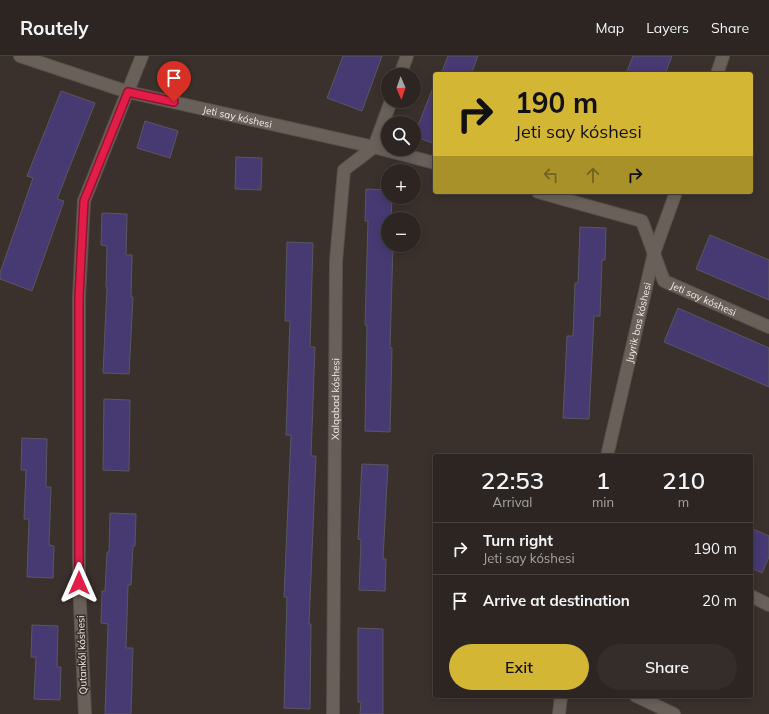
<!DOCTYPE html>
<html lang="en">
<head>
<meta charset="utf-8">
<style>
	:root { --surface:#2c2521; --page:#342d2a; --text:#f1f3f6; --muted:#a6a5a5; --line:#48423f; --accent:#d4b635 }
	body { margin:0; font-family:Mulish,sans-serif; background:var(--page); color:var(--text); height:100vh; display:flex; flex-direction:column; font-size:15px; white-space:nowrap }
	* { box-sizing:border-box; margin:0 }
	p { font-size:13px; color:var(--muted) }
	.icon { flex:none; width:22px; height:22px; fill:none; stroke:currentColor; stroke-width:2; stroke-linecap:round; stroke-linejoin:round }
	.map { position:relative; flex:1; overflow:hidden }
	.side { position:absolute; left:433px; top:398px; width:320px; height:244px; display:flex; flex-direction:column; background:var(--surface); border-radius:4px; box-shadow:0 2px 10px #0003,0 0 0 1px var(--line) }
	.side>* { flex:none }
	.guide { position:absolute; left:433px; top:16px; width:320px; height:122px; border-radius:4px; box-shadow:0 2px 10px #0003,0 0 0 1px var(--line); background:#d4b635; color:#111; overflow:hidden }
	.needle { width:26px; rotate:178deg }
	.fabs { position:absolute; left:381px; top:12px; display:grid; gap:8px }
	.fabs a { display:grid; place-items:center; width:40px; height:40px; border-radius:50%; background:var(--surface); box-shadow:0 2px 10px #0003,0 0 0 1px var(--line); font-size:20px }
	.pin { position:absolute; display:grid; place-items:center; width:34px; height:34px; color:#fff; margin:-41px -17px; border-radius:50% 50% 50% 0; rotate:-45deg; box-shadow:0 0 4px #0007 }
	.pin .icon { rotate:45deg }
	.me { position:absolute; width:44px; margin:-22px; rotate:0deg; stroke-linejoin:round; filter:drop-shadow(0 0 3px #0008) }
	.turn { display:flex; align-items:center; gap:14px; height:84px; padding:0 16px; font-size:18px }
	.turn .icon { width:52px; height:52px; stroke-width:2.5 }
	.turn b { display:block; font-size:28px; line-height:34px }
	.lanes { display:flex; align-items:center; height:38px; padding:0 16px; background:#0003; justify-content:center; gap:20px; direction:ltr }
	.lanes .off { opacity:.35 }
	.eta { display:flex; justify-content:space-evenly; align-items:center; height:68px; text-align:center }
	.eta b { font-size:24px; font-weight:600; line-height:28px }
	.cta { display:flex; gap:8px; margin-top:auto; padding:8px 16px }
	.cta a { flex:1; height:46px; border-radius:24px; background:var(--accent); color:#111; font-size:16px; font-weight:600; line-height:46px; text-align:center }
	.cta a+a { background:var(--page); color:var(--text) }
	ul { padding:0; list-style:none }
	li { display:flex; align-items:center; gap:12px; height:52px; padding:0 16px; border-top:1px solid var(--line) }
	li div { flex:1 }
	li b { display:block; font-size:15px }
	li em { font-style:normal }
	header { display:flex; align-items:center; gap:24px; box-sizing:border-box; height:56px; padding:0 20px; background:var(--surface); border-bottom:1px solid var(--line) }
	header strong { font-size:19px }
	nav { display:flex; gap:22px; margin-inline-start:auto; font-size:14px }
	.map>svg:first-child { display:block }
	.building { fill:#473a73; stroke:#585761 }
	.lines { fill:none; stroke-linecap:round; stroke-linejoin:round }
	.minor-casing { stroke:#57504b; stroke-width:14 }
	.minor { stroke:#6a605a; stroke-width:12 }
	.route-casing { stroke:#92132f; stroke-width:10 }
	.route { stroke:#e11d48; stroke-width:7 }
	.labels { text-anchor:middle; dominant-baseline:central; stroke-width:3.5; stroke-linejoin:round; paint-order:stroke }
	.street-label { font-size:10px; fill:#f1ebe7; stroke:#3b312c }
</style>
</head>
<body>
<header>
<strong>Routely</strong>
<nav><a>Map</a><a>Layers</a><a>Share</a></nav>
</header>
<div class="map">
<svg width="769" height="658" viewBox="0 0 769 658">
	<rect width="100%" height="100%" fill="#3b312c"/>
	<path class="building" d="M 343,0 L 382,0 L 362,55 L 327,42 Z
		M 448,0 L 478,0 L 471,18 L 441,18 Z
		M 633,0 L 672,0 L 665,18 L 626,18 Z
		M 434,29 L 435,29 L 435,88 L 414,80 Z
		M 61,35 L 95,47 L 57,143 L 64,145 L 32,235 L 0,223 L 0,217 L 33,122 L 27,120 Z
		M 145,65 L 178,75 L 170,102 L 137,92 Z
		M 236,101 L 262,102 L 261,134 L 235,133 Z
		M 366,133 L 388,134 L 388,141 L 392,141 L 391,163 L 388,163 L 388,189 L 393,189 L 390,292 L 392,292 L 390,376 L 365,375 L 367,269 L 365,269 L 368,165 L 365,165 Z
		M 102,157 L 127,158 L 126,199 L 132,199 L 131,241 L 133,241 L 129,318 L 103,317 L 107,231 L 106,231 L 107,190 L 101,189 Z
		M 580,171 L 606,172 L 605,204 L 602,204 L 600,260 L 594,260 L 589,363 L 563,362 L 567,280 L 573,280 L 575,227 L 578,227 Z
		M 710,179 L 769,204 L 769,244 L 696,213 Z
		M 287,186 L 313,187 L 310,291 L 315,291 L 311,400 L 316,400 L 309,568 L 311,568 L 310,653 L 284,652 L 287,541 L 284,541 L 291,379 L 286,379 L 290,265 L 285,265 Z
		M 678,252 L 769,292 L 769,331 L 664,286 Z
		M 104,343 L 130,344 L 129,415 L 103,414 Z
		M 22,382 L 47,383 L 46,431 L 51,431 L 49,489 L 54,490 L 53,522 L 27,521 L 29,463 L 24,463 L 26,414 L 21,414 Z
		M 362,408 L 388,409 L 383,503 L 386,503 L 385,535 L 359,534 L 361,484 L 358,483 Z
		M 110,457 L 136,458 L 135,490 L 133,490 L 131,529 L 128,529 L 126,592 L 133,592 L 131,658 L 105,658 L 108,568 L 101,567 L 102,535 L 105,535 L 107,496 L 109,496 Z
		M 751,472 L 769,480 L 769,501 L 762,517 L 751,512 Z
		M 32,569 L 58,570 L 57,611 L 61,611 L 60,644 L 34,643 L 36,601 L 31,601 Z
		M 358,572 L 383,573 L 383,658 L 360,658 L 361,646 L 358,646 Z"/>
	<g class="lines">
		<g class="minor-casing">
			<g id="minor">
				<path id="s1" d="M 20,0 L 128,36 L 374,91 L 435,107"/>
				<path d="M 717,18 L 723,0"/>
				<path d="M 400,19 L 407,0"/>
				<path id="s2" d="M 538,136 L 642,165 L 664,225 L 769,271"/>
				<path id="s3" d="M 607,400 L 654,197 L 676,136"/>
				<path d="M 751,540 L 769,549"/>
				<path d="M 636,640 L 674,658"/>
				<path d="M 85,658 L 79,527 L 79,241 L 84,145 L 142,0"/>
				<path id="s4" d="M 333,658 L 336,205 L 344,114 L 374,91 L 391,45"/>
				<path d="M 559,658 L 561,640"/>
			</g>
		</g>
		<use href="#minor" class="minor"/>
	</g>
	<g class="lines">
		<g class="route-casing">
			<path id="route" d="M 79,527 L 79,241 L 84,145 L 128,36 L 174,46"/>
		</g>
		<use href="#route" class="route"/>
	</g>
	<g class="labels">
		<g class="street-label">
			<text stroke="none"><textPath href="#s1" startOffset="226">Jeti say kóshesi</textPath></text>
			<text stroke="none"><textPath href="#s2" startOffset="215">Jeti say kóshesi</textPath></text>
			<text stroke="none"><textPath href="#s3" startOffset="137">Juyrik bas kóshesi</textPath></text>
			<text stroke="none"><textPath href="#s4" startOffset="315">Xalqabad kóshesi</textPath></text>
			<text transform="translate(82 599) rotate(-92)">Qutankól kóshesi</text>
		</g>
	</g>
</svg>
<div class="fabs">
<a><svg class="needle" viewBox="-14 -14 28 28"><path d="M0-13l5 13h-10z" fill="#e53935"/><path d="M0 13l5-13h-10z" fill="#a6a5a5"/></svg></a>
<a><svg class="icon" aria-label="search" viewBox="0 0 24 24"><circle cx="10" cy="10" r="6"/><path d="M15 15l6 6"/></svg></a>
<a>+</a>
<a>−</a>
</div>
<div class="pin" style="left:174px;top:46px;background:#d93025"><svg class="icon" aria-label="arrive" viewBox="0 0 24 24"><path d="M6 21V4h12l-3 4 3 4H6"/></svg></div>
<svg class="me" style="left:79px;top:527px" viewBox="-20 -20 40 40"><path d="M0-17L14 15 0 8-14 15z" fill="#e11d48" stroke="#fff" stroke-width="4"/></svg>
<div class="guide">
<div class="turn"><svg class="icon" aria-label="right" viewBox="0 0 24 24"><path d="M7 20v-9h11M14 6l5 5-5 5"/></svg><div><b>190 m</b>Jeti say kóshesi</div></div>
<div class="lanes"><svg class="icon off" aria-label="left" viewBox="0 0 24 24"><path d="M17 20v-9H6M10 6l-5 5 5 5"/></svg><svg class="icon off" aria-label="ahead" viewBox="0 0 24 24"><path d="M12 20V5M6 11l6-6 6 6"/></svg><svg class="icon" aria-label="right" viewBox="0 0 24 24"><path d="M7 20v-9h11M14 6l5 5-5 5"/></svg></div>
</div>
<section class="side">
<div class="eta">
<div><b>22:53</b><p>Arrival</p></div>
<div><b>1</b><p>min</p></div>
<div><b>210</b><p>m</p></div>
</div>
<ul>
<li><svg class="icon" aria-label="right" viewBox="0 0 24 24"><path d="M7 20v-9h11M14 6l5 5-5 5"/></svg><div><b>Turn right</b><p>Jeti say kóshesi</p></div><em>190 m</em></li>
<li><svg class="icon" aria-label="arrive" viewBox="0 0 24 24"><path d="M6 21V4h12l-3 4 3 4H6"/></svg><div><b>Arrive at destination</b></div><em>20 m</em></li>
</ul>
<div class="cta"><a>Exit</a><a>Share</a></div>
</section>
</div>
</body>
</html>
